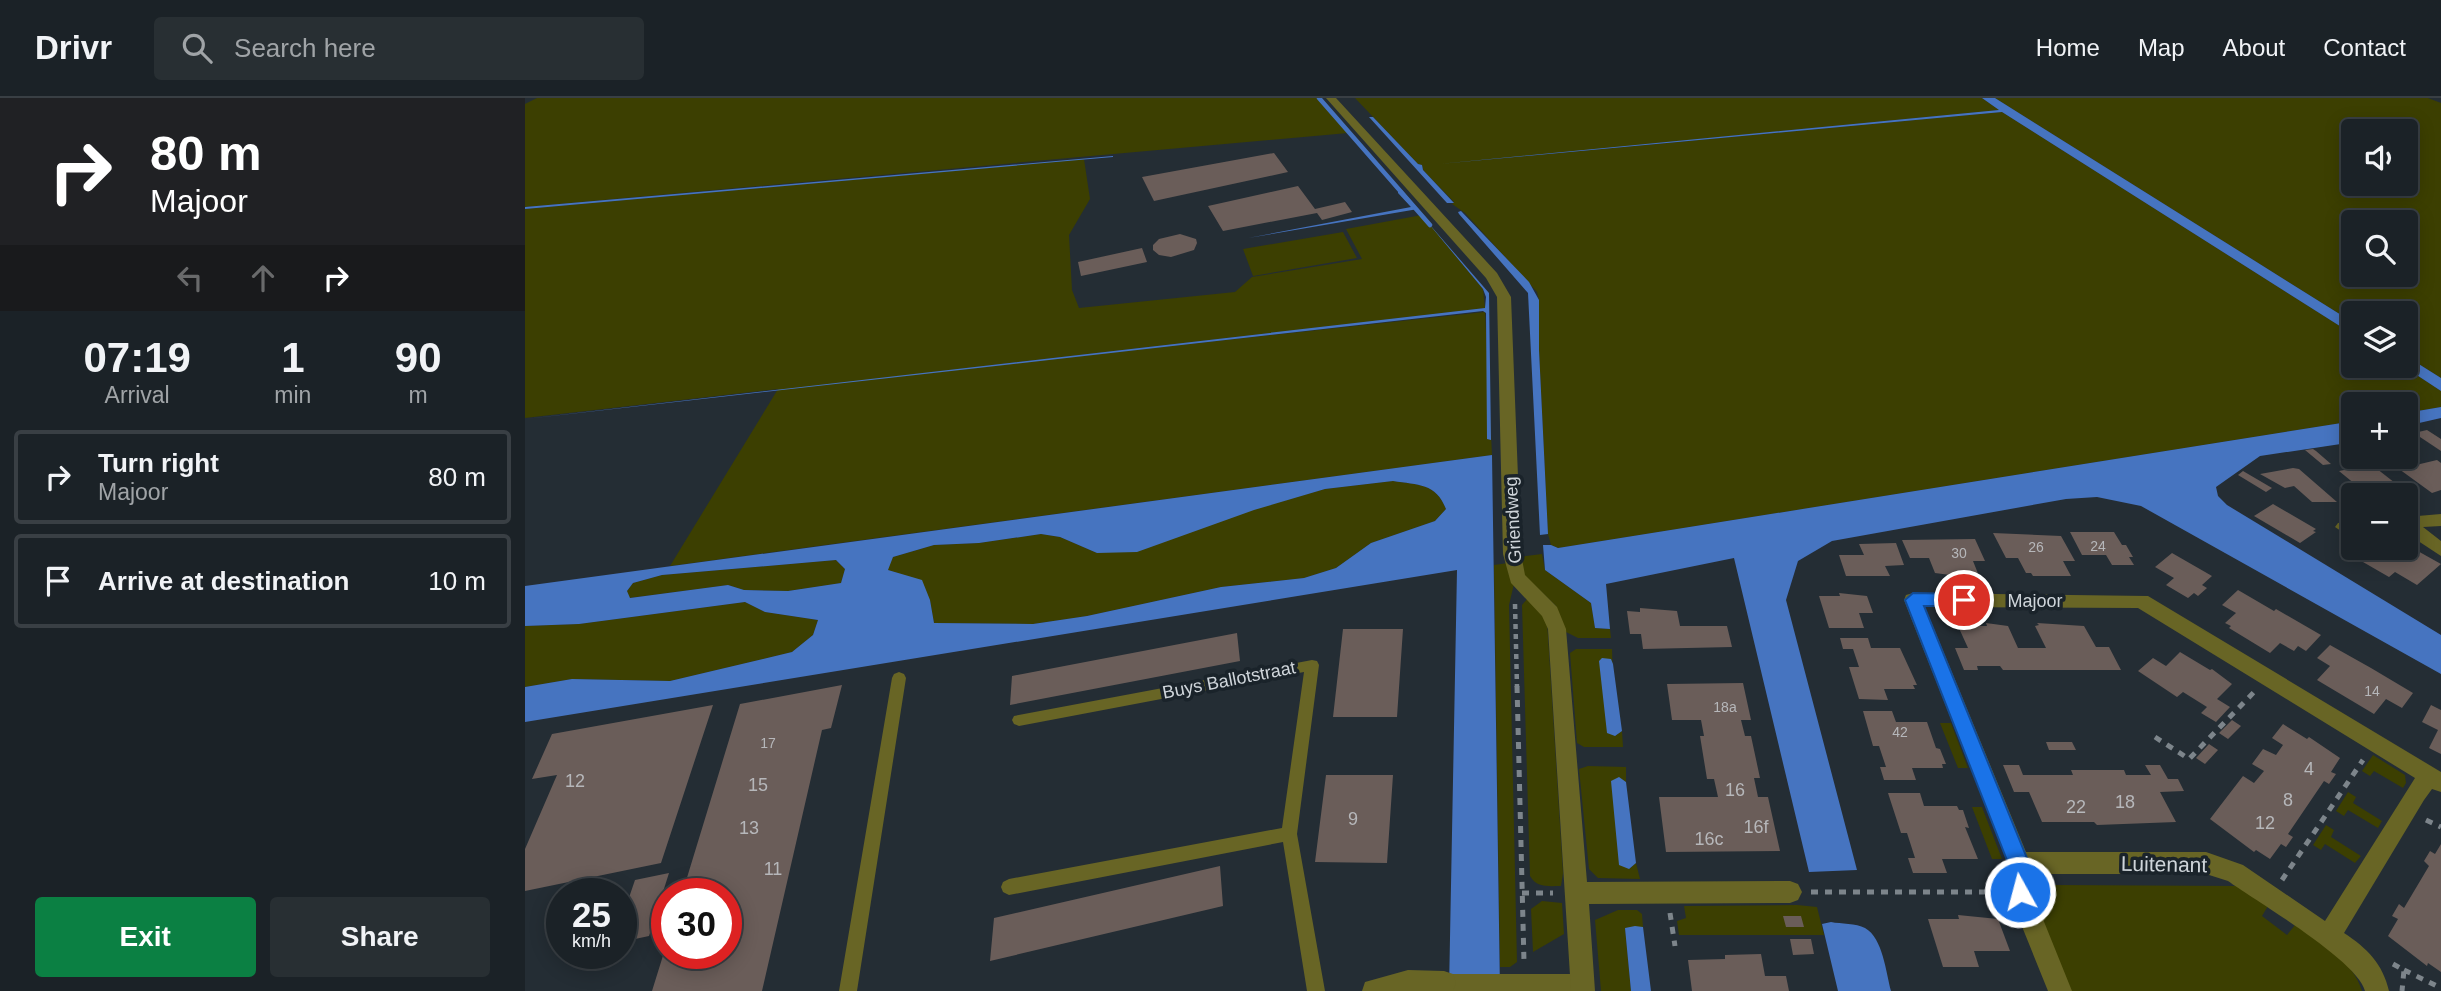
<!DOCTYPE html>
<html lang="en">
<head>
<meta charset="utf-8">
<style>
	:root { --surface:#1b2227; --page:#282f33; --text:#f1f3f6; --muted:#a0a4a7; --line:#393f44; --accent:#0b8043 }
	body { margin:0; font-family:Helvetica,sans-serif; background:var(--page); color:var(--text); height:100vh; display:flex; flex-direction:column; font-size:26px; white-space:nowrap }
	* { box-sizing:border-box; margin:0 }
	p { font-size:23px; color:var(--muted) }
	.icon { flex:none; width:38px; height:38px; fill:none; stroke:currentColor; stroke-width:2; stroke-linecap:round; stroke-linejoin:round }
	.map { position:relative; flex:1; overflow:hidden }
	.side { display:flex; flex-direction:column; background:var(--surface); width:525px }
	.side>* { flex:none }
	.banner { background:#202124; color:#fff; overflow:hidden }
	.buttons { position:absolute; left:1816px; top:21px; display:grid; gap:14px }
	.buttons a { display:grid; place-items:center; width:77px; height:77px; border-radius:7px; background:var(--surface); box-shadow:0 4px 18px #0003,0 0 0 2px var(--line); font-size:35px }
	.speed { position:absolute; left:21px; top:780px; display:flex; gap:14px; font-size:35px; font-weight:700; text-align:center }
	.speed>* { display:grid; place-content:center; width:91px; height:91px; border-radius:50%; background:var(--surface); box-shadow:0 4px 18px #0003,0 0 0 2px var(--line); line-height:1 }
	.speed small { font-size:18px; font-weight:400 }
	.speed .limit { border:10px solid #d22; background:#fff; color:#111 }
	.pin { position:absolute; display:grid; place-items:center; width:60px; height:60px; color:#fff; margin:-30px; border:4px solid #fff; border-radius:50%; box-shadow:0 2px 7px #0007 }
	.me { position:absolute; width:77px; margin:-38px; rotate:353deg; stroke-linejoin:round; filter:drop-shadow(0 0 5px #0008) }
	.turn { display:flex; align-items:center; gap:24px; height:147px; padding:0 35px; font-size:32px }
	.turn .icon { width:91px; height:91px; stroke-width:2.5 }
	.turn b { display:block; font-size:49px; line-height:60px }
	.lanes { display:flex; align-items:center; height:66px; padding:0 35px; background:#0003; justify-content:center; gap:35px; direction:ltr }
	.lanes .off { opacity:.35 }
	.eta { display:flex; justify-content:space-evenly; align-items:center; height:119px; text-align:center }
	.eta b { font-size:42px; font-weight:700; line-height:49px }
	.action { display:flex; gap:14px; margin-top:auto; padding:14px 35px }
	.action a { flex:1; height:80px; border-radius:7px; background:var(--accent); color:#fff; font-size:28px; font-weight:700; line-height:80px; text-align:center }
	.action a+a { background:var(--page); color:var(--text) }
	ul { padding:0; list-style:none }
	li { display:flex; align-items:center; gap:21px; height:94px; margin:0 14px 10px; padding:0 21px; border:4px solid var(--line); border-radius:7px }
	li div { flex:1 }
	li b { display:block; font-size:26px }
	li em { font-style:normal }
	header { display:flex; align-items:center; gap:42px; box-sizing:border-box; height:98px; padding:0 35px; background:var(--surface); border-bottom:2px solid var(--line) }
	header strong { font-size:33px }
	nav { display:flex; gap:38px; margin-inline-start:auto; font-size:24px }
	.search { width:490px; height:63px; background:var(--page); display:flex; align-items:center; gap:18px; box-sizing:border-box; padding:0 24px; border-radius:7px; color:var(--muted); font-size:26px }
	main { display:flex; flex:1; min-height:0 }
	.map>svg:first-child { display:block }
	.green { fill:#3c3f01; fill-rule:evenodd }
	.water { fill:#4674c0; fill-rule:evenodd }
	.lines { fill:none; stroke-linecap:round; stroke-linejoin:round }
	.stream { stroke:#4674c0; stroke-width:4.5 }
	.building { fill:#6a5d59 }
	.path-far1 { stroke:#7d858b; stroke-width:4.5; stroke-dasharray:5 5; stroke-linecap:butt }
	.path { stroke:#7d858b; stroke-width:5; stroke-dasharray:7 7; stroke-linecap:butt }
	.lane { fill:#686525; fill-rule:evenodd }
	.street { fill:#686525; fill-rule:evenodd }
	.route { fill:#1a73e8; stroke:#114b97; stroke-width:2 }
	.labels { text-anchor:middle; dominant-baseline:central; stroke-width:7; stroke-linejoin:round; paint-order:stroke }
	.number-label { font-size:14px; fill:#b6b7ba }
	.street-label { font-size:18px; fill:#cfd5da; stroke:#1a232a }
	.near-number-label { font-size:18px; fill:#b6b7ba }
	.near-street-label { font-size:21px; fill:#cfd5da; stroke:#1a232a }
</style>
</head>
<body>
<header>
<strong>Drivr</strong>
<div class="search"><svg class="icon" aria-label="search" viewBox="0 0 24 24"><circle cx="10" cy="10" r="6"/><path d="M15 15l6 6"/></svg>Search here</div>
<nav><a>Home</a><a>Map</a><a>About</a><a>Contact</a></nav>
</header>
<main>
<section class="side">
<div class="banner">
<div class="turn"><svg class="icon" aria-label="right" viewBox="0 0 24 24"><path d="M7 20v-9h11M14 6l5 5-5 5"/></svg><div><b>80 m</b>Majoor</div></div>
<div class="lanes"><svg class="icon off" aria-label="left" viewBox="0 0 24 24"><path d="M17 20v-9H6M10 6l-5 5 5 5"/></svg><svg class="icon off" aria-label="ahead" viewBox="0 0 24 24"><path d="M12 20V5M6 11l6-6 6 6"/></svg><svg class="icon" aria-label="right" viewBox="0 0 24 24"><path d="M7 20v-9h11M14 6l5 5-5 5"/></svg></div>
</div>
<div class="eta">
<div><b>07:19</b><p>Arrival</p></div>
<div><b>1</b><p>min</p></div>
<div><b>90</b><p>m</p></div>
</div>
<ul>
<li><svg class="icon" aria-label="right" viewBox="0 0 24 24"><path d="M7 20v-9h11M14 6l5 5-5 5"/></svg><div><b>Turn right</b><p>Majoor</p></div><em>80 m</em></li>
<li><svg class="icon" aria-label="arrive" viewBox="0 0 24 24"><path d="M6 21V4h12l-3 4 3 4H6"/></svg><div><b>Arrive at destination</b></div><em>10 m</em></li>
</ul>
<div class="action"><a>Exit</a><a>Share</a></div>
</section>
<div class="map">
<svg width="1916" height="893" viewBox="0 0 1916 893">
	<rect width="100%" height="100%" fill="#242d34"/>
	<path class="green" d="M 12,0 L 792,0 L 823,35 L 0,109 L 0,6 Z
		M 830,0 L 1457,0 L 1474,12 L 915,66 L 1477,14 L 1829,237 L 1829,268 L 1878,268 L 1916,293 L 1916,309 L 1881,315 L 1881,306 L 1829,306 L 1829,323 L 1033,450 L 1026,447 L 1023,436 L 1014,252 L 1014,202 L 1012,194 L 940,115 L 927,106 L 929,104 L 898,72 L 897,67 L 893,66 Z
		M 1470,0 L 1903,0 L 1916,5 L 1916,280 L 1881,258 L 1881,215 L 1829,215 L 1829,225 ZM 1829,33 L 1881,33 L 1881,86 L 1829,86 ZM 1829,124 L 1881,124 L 1881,177 L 1829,177 Z
		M 559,61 L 565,101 L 544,137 L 547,192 L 554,210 L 710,194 L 727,179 L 837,161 L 821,131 L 897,117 L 958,191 L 960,210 L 407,274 L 960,214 L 967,357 L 145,468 L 253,291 L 0,320 L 0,111 Z
		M 818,134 L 832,160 L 728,178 L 718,151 Z
		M 868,383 C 893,387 911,385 921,411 L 910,423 L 846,445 L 811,470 L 779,480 L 696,489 L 562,518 L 508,526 L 409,525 L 405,502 L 373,475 L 362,472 L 368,459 L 409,447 L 454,445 L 516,436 L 535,439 L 572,455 L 800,391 Z
		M 1017,456 L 1020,472 L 1066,505 L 1070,530 L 1085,531 L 1086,540 L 1053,540 L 1041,534 L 1031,508 L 997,475 L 994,459 Z
		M 311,462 L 320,471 L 316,485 L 263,493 L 219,492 L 203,487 L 104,500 L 102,493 L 108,485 L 137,477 Z
		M 983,465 L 983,474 L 989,486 L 984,507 L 992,864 L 985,869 L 975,869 L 969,467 Z
		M 1003,500 L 1022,523 L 1038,775 L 1036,788 C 1023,788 1012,790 1005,778 L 997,507 Z
		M 220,504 L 240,514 L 293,522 L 288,537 L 267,554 L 145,583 L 47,581 L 0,589 L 0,528 L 54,526 Z
		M 1051,551 L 1087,551 L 1090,638 L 1097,633 L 1098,649 L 1059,649 L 1052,645 L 1045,555 Z
		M 1415,625 L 1426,625 L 1443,670 L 1433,670 Z
		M 1848,657 L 1880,677 L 1881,685 L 1878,690 L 1849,673 L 1845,678 L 1837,673 Z
		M 1063,668 L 1101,669 L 1101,684 L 1094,680 L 1104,771 L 1111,765 L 1115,781 L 1073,780 L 1064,771 L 1054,671 Z
		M 1823,694 L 1831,699 L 1828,705 L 1857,723 L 1853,730 L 1823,712 L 1819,718 L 1811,713 Z
		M 1447,709 L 1457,709 L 1477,761 L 1467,761 Z
		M 1801,727 L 1809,732 L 1806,739 L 1836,758 L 1830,765 L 1800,746 L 1796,752 L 1788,747 Z
		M 1530,787 L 1712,788 L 1743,808 L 1737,818 L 1762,837 L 1770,827 C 1795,844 1828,862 1837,893 L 1544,893 L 1512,811 Z
		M 1017,803 L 1037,805 L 1039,836 L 1008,854 L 1006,811 Z
		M 1272,807 L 1292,809 L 1299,837 L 1154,837 L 1152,823 L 1161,820 L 1159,808 Z
		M 1093,812 L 1112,812 L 1117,816 L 1118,829 L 1100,830 L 1106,893 L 1076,893 L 1070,822 Z"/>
	<path class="water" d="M 1457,0 L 1470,0 L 1829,225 L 1829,237 L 1477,14 L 914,66 L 1474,12 Z
		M 844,19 L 848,19 L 893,66 L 897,67 L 898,72 L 929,105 L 922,105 Z
		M 588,58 L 588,59 L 0,111 L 0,109 Z
		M 877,92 L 893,111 L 723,140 L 886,109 L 873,95 L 873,93 Z
		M 936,113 L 1004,184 L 1014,202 L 1014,252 L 1023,436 L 1015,437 L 1003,195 L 934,116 L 933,114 Z
		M 899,120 L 964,195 L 966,342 L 962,341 L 961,215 L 958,213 L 0,321 L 960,210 L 961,199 L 958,191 Z
		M 1881,258 L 1916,280 L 1916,293 L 1878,268 L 1881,268 Z
		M 1916,309 L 1916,320 L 1881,328 L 1881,315 Z
		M 1829,323 L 1829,344 L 1735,358 L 1691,389 L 1693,398 L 1702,407 L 1916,537 L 1916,576 L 1616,408 L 1572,399 L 1541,401 L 1307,443 L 1273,463 L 1261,502 L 1332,772 L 1284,774 L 1209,460 L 1081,486 L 1085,531 L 1070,530 L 1066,505 L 1020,472 L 1018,447 L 1026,447 L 1033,450 Z
		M 967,357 L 975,893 L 924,893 L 932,472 L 0,624 L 0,589 L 47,581 L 145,583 L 267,554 L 288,537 L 293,522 L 240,514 L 220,504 L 54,526 L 0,528 L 0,488 ZM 868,383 C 893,387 911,385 921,411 L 910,423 L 846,445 L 811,470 L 779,480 L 696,489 L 562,518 L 508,526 L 409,525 L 405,502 L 397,482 L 363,472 L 368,459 L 409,447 L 454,445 L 516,436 L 535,439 L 572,455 L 612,454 L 729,412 L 800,391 ZM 311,462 L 320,471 L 316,485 L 263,493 L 219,492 L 203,487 L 105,500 L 102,493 L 108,485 L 137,477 Z
		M 1077,560 L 1086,561 L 1088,566 L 1097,633 L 1090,638 L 1082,635 L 1074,563 Z
		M 1094,679 L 1101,684 L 1111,765 L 1104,771 L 1094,767 L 1086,683 Z
		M 1306,824 C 1316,826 1331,825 1340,830 C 1358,840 1361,875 1366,893 L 1313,893 L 1297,826 Z
		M 1110,828 L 1118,829 L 1126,893 L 1106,893 L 1100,830 Z"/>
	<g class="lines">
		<path class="stream" d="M 794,0 L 905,127"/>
	</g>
	<path class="building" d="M 749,55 L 763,74 L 629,103 L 617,79 Z
		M 773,88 L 790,111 L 820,104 L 827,114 L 797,122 L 792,115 L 698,133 L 683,108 Z
		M 655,136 L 671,141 L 672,145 L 669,152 L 646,159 L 634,157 L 628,152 L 628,147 L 634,141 Z
		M 617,150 L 622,164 L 556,178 L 553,164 Z
		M 1902,332 L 1916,341 L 1916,353 L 1889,335 Z
		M 1788,351 L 1791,353 L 1806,366 L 1798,367 L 1780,352 Z
		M 1912,362 L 1916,365 L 1916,392 L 1907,395 L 1874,371 Z
		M 1847,367 L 1888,399 L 1861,397 L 1856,393 L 1842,396 L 1814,373 Z
		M 1768,370 L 1774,371 L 1812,404 L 1787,404 L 1769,388 L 1760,390 L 1735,376 Z
		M 1718,373 L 1747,390 L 1741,394 L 1713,377 Z
		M 1748,406 L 1791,431 L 1788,433 L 1791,434 L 1775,445 L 1729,418 Z
		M 1545,434 L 1589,434 L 1597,447 L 1601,447 L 1608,459 L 1604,459 L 1609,467 L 1587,467 L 1581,457 L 1557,457 Z
		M 1468,435 L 1536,438 L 1550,463 L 1538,463 L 1546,478 L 1508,478 L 1506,475 L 1501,475 L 1493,460 L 1481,460 Z
		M 1450,441 L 1460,463 L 1448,463 L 1454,478 L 1433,478 L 1410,475 L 1404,460 L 1385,460 L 1377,442 Z
		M 1371,445 L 1379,467 L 1360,468 L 1365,478 L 1321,478 L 1314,457 L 1339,457 L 1334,446 Z
		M 1882,447 L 1916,466 L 1892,487 L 1870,474 L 1864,479 L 1838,464 L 1856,450 L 1872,455 Z
		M 1647,455 L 1687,478 L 1677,487 L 1682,490 L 1673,498 L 1669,495 L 1663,500 L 1641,487 L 1649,480 L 1630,469 Z
		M 1713,492 L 1749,513 L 1751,511 L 1796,537 L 1781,553 L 1773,548 L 1769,553 L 1755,545 L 1745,555 L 1704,530 L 1706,528 L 1700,525 L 1711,515 L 1697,507 Z
		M 1314,495 L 1342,498 L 1348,515 L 1334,515 L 1339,530 L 1304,530 L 1294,498 L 1315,498 Z
		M 1115,510 L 1152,513 L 1155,528 L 1202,528 L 1207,549 L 1118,551 L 1116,536 L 1105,536 L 1102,513 L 1115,514 Z
		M 1461,525 L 1483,528 L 1493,550 L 1521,550 L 1510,528 L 1514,527 L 1512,525 L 1559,528 L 1571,549 L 1584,549 L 1596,572 L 1478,572 L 1475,568 L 1452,568 L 1453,572 L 1439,572 L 1430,550 L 1443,550 L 1433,528 L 1462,528 Z
		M 818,531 L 878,531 L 872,619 L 808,619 Z
		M 712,535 L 715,563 L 485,607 L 487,578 Z
		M 1315,540 L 1343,540 L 1346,550 L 1375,550 L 1392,587 L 1388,587 L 1390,591 L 1359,591 L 1363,602 L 1334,601 L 1324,569 L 1334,569 L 1328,551 L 1318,551 Z
		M 1805,547 L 1846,570 L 1888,595 L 1877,610 L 1861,601 L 1849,616 L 1792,582 L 1805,568 L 1792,560 Z
		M 1655,554 L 1685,572 L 1687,571 L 1707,586 L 1692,601 L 1705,609 L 1691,624 L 1676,615 L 1682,609 L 1658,594 L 1652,599 L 1613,573 L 1628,560 L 1641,568 Z
		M 1218,585 L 1226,622 L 1216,622 L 1220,638 L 1226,638 L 1235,680 L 1229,680 L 1233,699 L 1243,699 L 1255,753 L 1141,754 L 1134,699 L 1193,699 L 1189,681 L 1182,681 L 1175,638 L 1179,638 L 1176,622 L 1147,622 L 1142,586 Z
		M 317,587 L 306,630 L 297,632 L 237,893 L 127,893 L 141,848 L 142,856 L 201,856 L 201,796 L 157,796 L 215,606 Z
		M 188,607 L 136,765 L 0,793 L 0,751 L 32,677 L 7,681 L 27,636 Z
		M 1906,607 L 1916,612 L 1916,656 L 1904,650 L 1913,632 L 1897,624 Z
		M 1338,613 L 1367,613 L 1371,624 L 1402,624 L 1411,650 L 1415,651 L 1421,666 L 1417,666 L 1418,670 L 1387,670 L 1391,682 L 1359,682 L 1355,669 L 1361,669 L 1354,648 L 1348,648 Z
		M 1707,622 L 1716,628 L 1703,641 L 1694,635 Z
		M 1758,626 L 1782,641 L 1784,639 L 1815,660 L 1806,674 L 1811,676 L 1804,686 L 1799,683 L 1763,736 L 1768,739 L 1761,749 L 1756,746 L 1745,761 L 1731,752 L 1729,754 L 1685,721 L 1718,678 L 1729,685 L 1739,673 L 1727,666 L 1738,651 L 1751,657 L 1758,647 L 1747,640 Z
		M 1521,644 L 1547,644 L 1551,652 L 1524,652 Z
		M 1684,646 L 1693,652 L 1680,666 L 1671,660 Z
		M 1478,667 L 1494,667 L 1498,677 L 1548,677 L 1546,672 L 1599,672 L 1601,677 L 1626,677 L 1620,667 L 1635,667 L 1643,681 L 1653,681 L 1659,693 L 1635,694 L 1651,724 L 1572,727 L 1569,724 L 1517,724 L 1504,694 L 1489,694 Z
		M 801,677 L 868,677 L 862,765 L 790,764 Z
		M 1363,695 L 1395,695 L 1399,708 L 1432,708 L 1434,712 L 1438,712 L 1444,730 L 1440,729 L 1453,761 L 1417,761 L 1422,775 L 1388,775 L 1383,760 L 1390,760 L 1382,735 L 1376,735 Z
		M 1916,746 L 1916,874 L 1903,865 L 1902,868 L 1863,838 L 1873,821 L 1867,818 L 1874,806 L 1879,810 L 1904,768 L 1899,763 L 1905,753 L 1910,756 Z
		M 695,768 L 698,808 L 465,863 L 469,820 Z
		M 144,775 L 124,838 L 96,844 L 96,823 L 110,782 Z
		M 1433,817 L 1473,821 L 1485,853 L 1449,853 L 1454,869 L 1418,869 L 1403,821 L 1434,821 Z
		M 1258,818 L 1276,818 L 1279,829 L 1261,829 Z
		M 1265,841 L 1286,841 L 1289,856 L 1268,857 Z
		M 1236,856 L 1240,878 L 1261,878 L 1264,893 L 1167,893 L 1163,862 L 1200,861 L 1200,857 Z"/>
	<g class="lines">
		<path class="path-far1" d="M 990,506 L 992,589"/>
		<path class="path" d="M 992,588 L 999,864
			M 1630,639 L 1664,661 L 1730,593
			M 1901,722 L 1916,729
			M 1757,782 L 1838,662
			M 1286,794 L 1474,794
			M 997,795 L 1028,795
			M 1145,815 L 1150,848
			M 1868,866 L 1879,872 L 1877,893
			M 1879,872 L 1916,890"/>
		<path class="lane" d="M 787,562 L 792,563 L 794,567 L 772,736 L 800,893 L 782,893 L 758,744 L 484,797 L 478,794 L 476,789 L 478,784 L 484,781 L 757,730 L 779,574 L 494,628 L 489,626 L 487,622 L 489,618 Z
			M 374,574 L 379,576 L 381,580 L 332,893 L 314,893 L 367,580 L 369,576 Z
			M 919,876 L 1057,876 L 1063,879 L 1066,885 L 1063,891 L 1059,893 L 917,893 L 913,891 L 910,885 L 913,879 Z"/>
		<path class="street" d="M 801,0 L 811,0 L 972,175 L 986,199 L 996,456 L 1000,477 L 1032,509 L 1041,531 L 1062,784 L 1265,783 L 1273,786 L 1277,794 L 1273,802 L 1265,805 L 1064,806 L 1070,893 L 1046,893 L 1023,531 L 1017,518 L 986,485 L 978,456 L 972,199 L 961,180 Z
			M 1916,416 L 1916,428 L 1898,429 L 1916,443 L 1916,458 L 1881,435 L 1881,419 Z
			M 1829,422 L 1829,434 L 1819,435 L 1810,429 L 1813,425 Z
			M 1388,495 L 1623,498 L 1916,674 L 1916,694 L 1907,691 L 1899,702 L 1819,835 C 1842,850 1858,866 1864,893 L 1840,893 C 1833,863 1731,803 1703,783 L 1681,776 L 1506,776 L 1507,794 L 1547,893 L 1523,893 L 1483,794 L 1483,765 L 1379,502 L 1381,497 ZM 1400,509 L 1613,510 L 1890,680 L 1800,823 L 1718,767 L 1681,754 L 1501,754 Z
			M 883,872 L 919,873 L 928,876 L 931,885 L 928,893 L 837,893 L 840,884 Z"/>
	</g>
	<path class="route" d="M 1388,495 L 1439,496 L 1447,502 L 1439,508 L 1399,508 L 1504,765 L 1506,794 L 1503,801 L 1495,804 L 1488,801 L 1485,794 L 1483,765 L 1380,502 Z"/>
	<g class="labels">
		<g class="number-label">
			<text x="1573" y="448">24</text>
			<text x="1511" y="449">26</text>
			<text x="1434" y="455">30</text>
			<text x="1847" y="593">14</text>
			<text x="1200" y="609">18a</text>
			<text x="1375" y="634">42</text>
			<text x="243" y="645">17</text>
		</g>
		<g class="street-label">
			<text transform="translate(988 422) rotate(-93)">Griendweg</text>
			<text x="1510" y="503">Majoor</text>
			<text transform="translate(704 582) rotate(-11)">Buys Ballotstraat</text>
		</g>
		<g class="near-number-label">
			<text x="1784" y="671">4</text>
			<text x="50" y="683">12</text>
			<text x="233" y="687">15</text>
			<text x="1210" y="692">16</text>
			<text x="1763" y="702">8</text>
			<text x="1600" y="704">18</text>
			<text x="1551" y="709">22</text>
			<text x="828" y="721">9</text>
			<text x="1740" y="725">12</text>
			<text x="1231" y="729">16f</text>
			<text x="224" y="730">13</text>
			<text x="1184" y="741">16c</text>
			<text x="248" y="771">11</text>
		</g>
		<g class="near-street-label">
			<text transform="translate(1639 766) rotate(1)">Luitenant</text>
		</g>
	</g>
</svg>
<div class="buttons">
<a><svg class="icon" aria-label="sound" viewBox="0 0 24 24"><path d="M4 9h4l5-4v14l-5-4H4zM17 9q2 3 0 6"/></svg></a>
<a><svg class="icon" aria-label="search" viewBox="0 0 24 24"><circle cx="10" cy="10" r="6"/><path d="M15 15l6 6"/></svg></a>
<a><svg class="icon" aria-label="layers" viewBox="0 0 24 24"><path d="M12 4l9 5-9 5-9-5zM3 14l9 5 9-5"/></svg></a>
<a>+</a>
<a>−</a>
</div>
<div class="speed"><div>25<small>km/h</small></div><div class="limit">30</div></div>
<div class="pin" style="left:1439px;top:502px;background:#d93025"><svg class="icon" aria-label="arrive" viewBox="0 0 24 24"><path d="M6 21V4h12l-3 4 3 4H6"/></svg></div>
<svg class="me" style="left:1495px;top:794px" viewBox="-20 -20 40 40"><circle r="17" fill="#1a73e8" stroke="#fff" stroke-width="3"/><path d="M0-11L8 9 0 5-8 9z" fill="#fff"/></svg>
</div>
</main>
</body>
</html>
